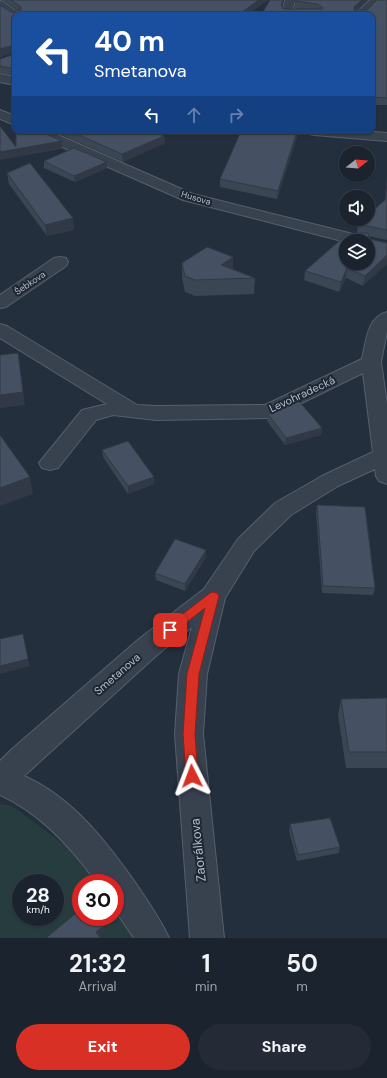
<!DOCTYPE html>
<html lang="en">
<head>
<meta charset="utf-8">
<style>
	:root { --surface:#1b232e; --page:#242b36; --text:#f1f3f6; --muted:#a0a4aa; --line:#39404a; --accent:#d93025 }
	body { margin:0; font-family:"DM Sans",sans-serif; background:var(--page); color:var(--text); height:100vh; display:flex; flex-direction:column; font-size:15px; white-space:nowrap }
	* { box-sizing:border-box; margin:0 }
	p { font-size:13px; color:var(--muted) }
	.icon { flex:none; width:22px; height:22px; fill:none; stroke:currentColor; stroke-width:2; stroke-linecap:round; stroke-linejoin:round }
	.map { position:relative; height:938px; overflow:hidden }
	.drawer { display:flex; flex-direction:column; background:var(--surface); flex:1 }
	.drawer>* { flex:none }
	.hud { position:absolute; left:12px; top:12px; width:363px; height:122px; border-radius:8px; box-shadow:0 1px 3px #0004,0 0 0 1px var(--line); background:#1a4fa0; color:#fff; overflow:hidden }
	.needle { width:26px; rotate:73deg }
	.buttons { position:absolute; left:339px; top:146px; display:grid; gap:8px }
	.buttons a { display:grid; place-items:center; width:36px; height:36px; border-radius:50%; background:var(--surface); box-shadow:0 1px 3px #0004,0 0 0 1px var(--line); font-size:20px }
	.speed { position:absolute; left:12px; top:874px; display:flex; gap:8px; font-size:20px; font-weight:700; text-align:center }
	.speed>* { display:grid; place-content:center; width:52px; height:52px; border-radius:50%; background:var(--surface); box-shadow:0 1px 3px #0004,0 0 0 1px var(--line); line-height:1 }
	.speed small { font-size:10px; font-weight:400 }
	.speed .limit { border:6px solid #d22; background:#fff; color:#111 }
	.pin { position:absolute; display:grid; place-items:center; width:34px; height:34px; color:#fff; margin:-17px; border-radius:8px; box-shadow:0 2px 6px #0006 }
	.me { position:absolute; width:44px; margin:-22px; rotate:357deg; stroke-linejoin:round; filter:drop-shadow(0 0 3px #0008) }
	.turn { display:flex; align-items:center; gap:14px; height:84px; padding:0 16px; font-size:18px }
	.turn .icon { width:52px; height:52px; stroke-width:2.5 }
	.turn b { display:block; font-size:28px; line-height:34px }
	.lanes { display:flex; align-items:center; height:38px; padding:0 16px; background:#0003; justify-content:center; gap:20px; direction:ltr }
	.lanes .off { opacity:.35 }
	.eta { display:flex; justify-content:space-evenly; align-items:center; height:68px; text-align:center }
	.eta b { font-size:24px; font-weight:700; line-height:28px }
	.action { display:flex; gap:8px; margin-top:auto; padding:8px 16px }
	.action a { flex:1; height:46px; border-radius:24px; background:var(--accent); color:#fff; font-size:16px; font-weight:700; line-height:46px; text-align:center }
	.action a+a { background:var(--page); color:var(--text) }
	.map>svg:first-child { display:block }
	.green { fill:#263c3f; fill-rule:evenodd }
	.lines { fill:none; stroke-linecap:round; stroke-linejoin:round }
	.minor-casing { stroke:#565f6c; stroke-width:2 }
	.minor { fill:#38414e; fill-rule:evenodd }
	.wall { fill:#3b4654 }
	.shaded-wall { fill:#303945 }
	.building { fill:#455162; stroke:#303945; fill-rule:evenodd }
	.route { fill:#d93025; stroke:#8d1f18 }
	.labels { text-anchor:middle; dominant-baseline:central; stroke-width:4; stroke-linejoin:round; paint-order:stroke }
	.far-street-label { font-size:9px; fill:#b4bcc9; stroke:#1d2633 }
	.street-label { font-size:11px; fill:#b4bcc9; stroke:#1d2633 }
	.near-street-label { font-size:13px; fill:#b4bcc9; stroke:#1d2633 }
</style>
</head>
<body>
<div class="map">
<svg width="387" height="938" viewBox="0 0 387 938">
	<rect width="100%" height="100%" fill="#242f3e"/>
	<path class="green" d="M 0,804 L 12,806 L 107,876 L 111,883 L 81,883 L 81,917 L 115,917 L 115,892 L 138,938 L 0,938 ZM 21,883 L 55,883 L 55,917 L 21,917 Z"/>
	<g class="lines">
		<g class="minor-casing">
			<path id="minor" d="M 285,0 L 295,0 L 293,9 L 316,12 L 321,15 L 283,14 L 282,12 Z
				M 370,0 L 381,0 L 365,15 L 354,15 Z
				M 0,1 L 4,2 L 21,15 L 15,15 L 15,18 L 0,9 Z
				M 0,74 L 15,77 L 15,85 L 0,82 Z
				M 0,110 L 15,116 L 15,125 L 0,119 Z
				M 31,131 L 49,131 L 193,194 L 369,238 L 371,241 L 368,245 L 368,241 L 346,242 L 183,200 L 33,134 Z
				M 307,131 L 363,131 L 387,133 L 387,141 L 314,135 L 309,134 Z
				M 60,257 L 66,258 L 68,262 L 66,266 L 6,307 L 0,308 L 0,295 L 54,258 Z
				M 387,312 L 387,331 L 381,362 L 387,404 L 387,484 L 379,481 L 376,476 L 375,469 L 338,486 L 291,515 L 254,551 L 225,598 L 207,674 L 203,734 L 224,938 L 190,938 L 175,734 L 179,674 L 192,627 L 157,655 L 24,776 C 74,798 109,845 139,888 C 150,905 161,920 169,938 L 134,938 L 115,910 L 115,883 L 97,883 C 71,847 40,813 0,795 L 0,761 L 11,750 L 139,639 L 204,589 L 238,539 L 275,503 L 322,476 L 373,452 L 363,373 L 275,416 L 268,418 L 156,420 L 113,415 L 96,420 L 58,468 L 50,470 L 42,468 L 39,463 L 82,410 L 107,404 L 0,338 L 0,324 L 7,326 L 137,405 L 156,406 L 265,405 L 362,359 C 366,342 367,317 387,312 Z"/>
		</g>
		<use href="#minor" class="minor"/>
	</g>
	<path class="wall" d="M 0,0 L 268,0 L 247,15 L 15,15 L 15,52 L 0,57 L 13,13 L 15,12 L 17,10 L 5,1 Z
		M 295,0 L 368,0 L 358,10 L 367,10 L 387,0 L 387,105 L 372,105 L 372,15 L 261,15 L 282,7 L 283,9 L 307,9 L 295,8 Z
		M 15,54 L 15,76 L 0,73 L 0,59 Z
		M 53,131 L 152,131 L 164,136 L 165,143 L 123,162 Z
		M 299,131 L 277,199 L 220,187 L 220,179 Z
		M 44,161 L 107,168 L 75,182 L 44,168 Z
		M 7,173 L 74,230 L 47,236 L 9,184 Z
		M 387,177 L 387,240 L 368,236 L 369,239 L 387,243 L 363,286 L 346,278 L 339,292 L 304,280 L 305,271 L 358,233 L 357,233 L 358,224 L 385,200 Z
		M 233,257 L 233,269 L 255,278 L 254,294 L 195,296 L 185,292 L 182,278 L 182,263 Z
		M 268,414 L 322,428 L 321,435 L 285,445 L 267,421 Z
		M 102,450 L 154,477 L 154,484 L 128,494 L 103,457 Z
		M 317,505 L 375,588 L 373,595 L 322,593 L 316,512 Z
		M 206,557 L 185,591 L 156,580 L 155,573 Z
		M 387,698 L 387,768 L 346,768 L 338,715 L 341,699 Z
		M 290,824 L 340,847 L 339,853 L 297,861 L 289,831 Z"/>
	<path class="shaded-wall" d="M 259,0 L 268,0 L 247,15 L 238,15 Z
		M 283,0 L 284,0 L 281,12 L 281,5 Z
		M 362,0 L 368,0 L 353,14 L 354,7 Z
		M 14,45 L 15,52 L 0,57 L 0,49 Z
		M 189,131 L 196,131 L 189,135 Z
		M 297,131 L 299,131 L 277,199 L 278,191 Z
		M 164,136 L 165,143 L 123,162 L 122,154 Z
		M 62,141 L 62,149 L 0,160 L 0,152 Z
		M 107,162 L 107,168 L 75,182 L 74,176 Z
		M 73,218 L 74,230 L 47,236 L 45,225 Z
		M 387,255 L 387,264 L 363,286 L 365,276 Z
		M 233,257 L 233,272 L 221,265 Z
		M 347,268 L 346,278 L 339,292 L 341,282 Z
		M 18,353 L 25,405 L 0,408 L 0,395 Z
		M 322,428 L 321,435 L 285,445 L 286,438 Z
		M 30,477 L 33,494 L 0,506 L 0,488 Z
		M 154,477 L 154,484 L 128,494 L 128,486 Z
		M 206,550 L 206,557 L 185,591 L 185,584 Z
		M 28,659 L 30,666 L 0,674 L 0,666 Z
		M 0,847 L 2,852 L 0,855 Z
		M 105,925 L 106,931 L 98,938 L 96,932 Z"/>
	<path class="building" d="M 11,0 L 259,0 L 238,15 L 15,15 L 15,46 L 14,45 L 0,49 L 0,5 L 13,13 L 15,12 L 16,10 L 21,10 L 21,7 Z
		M 270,0 L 283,0 L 281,5 L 283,9 L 323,9 L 322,7 L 317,4 L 295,1 L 295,0 L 362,0 L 354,7 L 354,10 L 367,10 L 377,0 L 387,0 L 387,98 L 372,97 L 372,15 L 261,15 Z
		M 15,54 L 15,69 L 0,66 L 0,59 Z
		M 0,126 L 16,147 L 16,131 L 39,131 L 62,141 L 0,152 Z
		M 70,131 L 152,131 L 164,136 L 122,154 Z
		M 241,131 L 297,131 L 278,191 L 220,179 Z
		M 74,148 L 107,162 L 74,176 L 44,161 Z
		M 30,163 L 73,218 L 45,225 L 7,173 Z
		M 387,182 L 387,230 L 358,224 L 364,219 L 368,219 L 368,215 L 385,200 Z
		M 368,233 L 369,239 L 387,243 L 387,255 L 365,276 L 347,268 L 341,282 L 305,271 L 347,234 ZM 346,241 L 368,241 L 368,263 L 346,263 Z
		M 207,247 L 233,257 L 221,265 L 255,278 L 195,280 L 185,276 L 182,263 Z
		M 18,353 L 23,392 L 0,395 L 0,355 Z
		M 298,400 L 322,428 L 286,438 L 268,414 Z
		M 0,435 L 30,477 L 0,488 Z
		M 128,441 L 154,477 L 128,486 L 102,450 Z
		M 317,505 L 365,507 L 375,588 L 323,586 Z
		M 175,539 L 206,550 L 185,584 L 155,573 Z
		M 23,634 L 28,659 L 0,666 L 0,639 Z
		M 387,698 L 387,752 L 349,752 L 341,699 Z
		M 330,818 L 340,847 L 298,855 L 290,824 Z
		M 81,909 L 81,917 L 98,917 L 105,925 L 96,932 L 100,938 L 46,938 Z"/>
	<path class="route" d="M 213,592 L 217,593 L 219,596 L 199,674 L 195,734 L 198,776 L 196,780 L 192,781 L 188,780 L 186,776 L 183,734 L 187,674 L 205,608 L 173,633 L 170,635 L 166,633 L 164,630 L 166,627 L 210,593 Z"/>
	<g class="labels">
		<g class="far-street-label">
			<text transform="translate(196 198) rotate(17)">Husova</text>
			<text transform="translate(30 283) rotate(-34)">Šebkova</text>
		</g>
		<g class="street-label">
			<text transform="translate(302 394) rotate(-25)">Levohradecká</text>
			<text transform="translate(117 674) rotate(-41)">Smetanova</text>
		</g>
		<g class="near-street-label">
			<text transform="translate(198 850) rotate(-96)">Zaorálkova</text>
		</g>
	</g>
</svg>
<div class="buttons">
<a><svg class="needle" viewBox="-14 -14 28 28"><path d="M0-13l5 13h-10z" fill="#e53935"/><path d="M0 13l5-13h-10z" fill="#a0a4aa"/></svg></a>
<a><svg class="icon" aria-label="sound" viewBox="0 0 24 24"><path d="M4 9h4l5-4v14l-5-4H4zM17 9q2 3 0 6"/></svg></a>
<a><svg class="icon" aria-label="layers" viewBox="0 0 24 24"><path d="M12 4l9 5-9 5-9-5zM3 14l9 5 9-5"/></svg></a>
</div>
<div class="speed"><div>28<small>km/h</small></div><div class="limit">30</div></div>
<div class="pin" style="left:170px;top:630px;background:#d93025"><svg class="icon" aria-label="arrive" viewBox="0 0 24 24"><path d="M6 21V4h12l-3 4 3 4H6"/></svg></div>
<svg class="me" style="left:192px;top:776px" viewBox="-20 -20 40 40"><path d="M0-17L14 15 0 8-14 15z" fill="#d93025" stroke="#fff" stroke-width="4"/></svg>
<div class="hud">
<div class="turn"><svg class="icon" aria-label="left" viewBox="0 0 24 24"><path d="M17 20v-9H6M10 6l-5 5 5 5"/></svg><div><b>40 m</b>Smetanova</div></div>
<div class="lanes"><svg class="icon" aria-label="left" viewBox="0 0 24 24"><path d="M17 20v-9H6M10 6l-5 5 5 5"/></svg><svg class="icon off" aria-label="ahead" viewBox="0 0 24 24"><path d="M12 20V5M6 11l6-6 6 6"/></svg><svg class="icon off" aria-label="right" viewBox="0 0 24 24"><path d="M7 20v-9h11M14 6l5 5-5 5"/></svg></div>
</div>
</div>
<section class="drawer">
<div class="eta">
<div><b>21:32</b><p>Arrival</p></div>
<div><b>1</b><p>min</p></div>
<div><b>50</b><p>m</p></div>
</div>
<div class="action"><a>Exit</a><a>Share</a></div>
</section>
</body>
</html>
